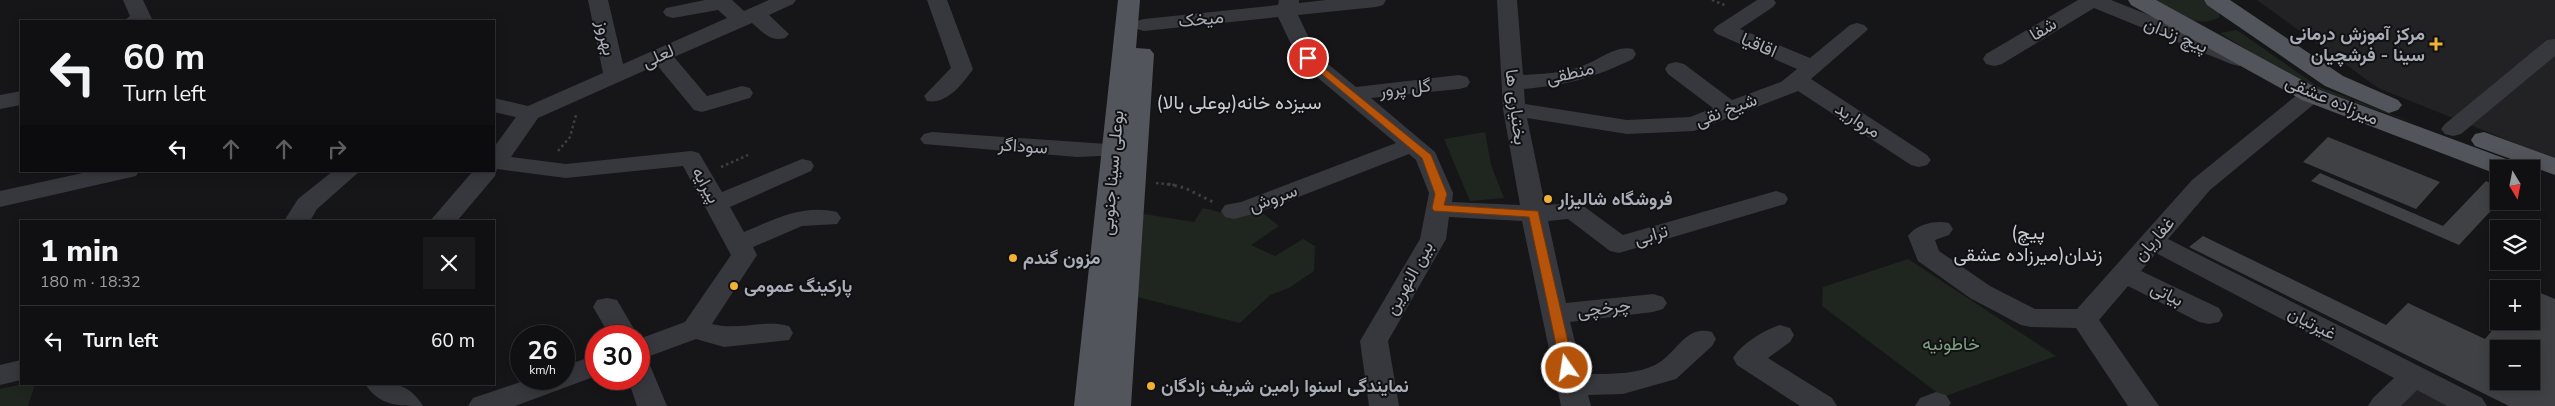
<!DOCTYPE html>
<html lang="en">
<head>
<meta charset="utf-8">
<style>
	:root { --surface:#101012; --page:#19191b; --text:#f1f3f6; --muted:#9c9d9f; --line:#303032 }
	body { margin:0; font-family:"Nunito Sans",Vazirmatn,sans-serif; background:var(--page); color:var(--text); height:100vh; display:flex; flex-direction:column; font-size:19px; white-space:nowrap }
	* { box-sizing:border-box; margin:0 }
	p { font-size:16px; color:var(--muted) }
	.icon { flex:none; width:28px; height:28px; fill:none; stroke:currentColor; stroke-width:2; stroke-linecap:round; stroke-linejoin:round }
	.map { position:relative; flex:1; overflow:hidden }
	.details { position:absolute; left:20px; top:220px; width:475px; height:165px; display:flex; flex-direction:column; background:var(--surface); border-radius:0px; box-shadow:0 2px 12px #0003,0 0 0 1px var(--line) }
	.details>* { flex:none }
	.guide { position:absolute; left:20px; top:20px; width:475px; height:152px; border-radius:0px; box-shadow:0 2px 12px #0003,0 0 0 1px var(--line); background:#101012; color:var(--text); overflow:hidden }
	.needle { width:32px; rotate:170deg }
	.controls { position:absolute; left:2490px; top:160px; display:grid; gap:10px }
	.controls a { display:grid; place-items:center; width:50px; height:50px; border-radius:0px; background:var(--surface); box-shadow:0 2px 12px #0003,0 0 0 1px var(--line); font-size:25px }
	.speed { position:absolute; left:510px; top:325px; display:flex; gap:10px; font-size:25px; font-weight:700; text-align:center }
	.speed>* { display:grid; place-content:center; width:65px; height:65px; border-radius:50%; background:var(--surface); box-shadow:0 2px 12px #0003,0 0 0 1px var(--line); line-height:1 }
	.speed small { font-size:12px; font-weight:400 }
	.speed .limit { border:8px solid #d22; background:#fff; color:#111 }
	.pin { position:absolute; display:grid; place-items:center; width:42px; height:42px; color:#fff; margin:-21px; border:2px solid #fff; border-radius:50%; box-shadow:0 1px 5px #0007 }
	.me { position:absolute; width:55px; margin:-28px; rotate:347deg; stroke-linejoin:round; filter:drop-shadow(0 0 4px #0008) }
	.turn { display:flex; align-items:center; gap:18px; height:105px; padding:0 20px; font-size:22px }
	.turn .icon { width:65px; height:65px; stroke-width:2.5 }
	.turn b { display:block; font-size:35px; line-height:42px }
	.lanes { display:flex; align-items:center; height:48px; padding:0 20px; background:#0003; justify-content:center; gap:25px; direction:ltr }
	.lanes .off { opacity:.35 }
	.round { display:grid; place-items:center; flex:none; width:52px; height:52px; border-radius:0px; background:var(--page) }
	.summary { display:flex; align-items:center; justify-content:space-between; height:85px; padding:0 20px }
	h1 { font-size:30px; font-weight:800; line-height:38px }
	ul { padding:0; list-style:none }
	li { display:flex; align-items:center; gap:15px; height:70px; padding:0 20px; border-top:1px solid var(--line) }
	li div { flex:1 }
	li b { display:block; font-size:19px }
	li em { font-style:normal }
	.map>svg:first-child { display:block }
	.built { fill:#222225 }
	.green { fill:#1e261f }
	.building { fill:#404145; fill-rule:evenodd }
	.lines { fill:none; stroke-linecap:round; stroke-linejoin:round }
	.path-far1 { stroke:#3d3f44; stroke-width:2.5; stroke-dasharray:2.5 3; stroke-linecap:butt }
	.path { stroke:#3d3f44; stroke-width:3; stroke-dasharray:2.5 4; stroke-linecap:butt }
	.minor { fill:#37383d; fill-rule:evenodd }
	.major { fill:#53555c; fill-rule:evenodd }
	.route { fill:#b45309; stroke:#753606 }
	.poi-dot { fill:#f2b134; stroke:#111113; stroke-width:2 }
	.labels { text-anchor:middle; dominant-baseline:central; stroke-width:4; stroke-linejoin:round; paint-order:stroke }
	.street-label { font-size:18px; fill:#a8adb8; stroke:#111113 }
	.poi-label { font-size:18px; font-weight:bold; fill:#a8adb8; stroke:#111113; text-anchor:start }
	.park-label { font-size:18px; fill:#7fa381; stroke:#111113 }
	.neighbourhood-label { font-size:19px; fill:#c9ccd4; stroke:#111113 }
</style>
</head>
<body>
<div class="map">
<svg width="2555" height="406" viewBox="0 0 2555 406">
	<rect width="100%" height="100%" fill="#161618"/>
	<path class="built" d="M 2257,0 L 2555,0 L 2555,159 L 2378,88 Z
		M 2415,388 L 2450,406 L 2399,406 Z"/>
	<path class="green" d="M 2151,0 L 2203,0 L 2218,11 L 2220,17 C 2197,30 2172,11 2151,0 Z
		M 2237,30 L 2317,86 L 2423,126 L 2303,84 L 2220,33 Z
		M 1485,132 L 1491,165 L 1504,198 L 1470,201 L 1444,139 Z
		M 1203,208 L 1228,214 L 1260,211 L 1279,226 L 1251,245 L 1275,256 L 1303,239 L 1315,246 L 1314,271 L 1289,288 L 1270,295 L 1240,323 L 1137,297 L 1140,218 L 1144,214 L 1194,222 Z
		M 1908,259 L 2056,356 L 1943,397 L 1822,306 L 1823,287 Z
		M 23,384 L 35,384 L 28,406 L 0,406 L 0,389 Z"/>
	<path class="building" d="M 2328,137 L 2440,182 L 2416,209 L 2303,162 Z
		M 2320,173 L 2443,226 L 2486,181 L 2499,187 L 2500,201 L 2459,245 L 2311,181 Z
		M 2203,236 L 2386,325 L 2408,303 L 2485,339 L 2500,321 L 2531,321 L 2531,289 L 2555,299 L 2555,406 L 2509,406 L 2189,247 ZM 2499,349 L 2531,349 L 2531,381 L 2499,381 Z"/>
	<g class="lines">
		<path class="path-far1" d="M 1712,0 L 1727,6
			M 558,151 L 570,137 L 576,115
			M 721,167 L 748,155
			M 1156,183 L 1175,185"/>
		<path class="path" d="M 1168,184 L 1185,188 L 1213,202"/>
		<path class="minor" d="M 123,0 L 143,0 L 152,19 L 151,21 L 124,21 L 130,16 Z
			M 588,0 L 608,0 L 623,64 L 727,18 L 718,10 L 673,18 L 666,16 L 663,12 L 666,8 L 705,0 L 732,0 L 744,11 L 769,0 L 796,0 L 793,4 L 769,15 L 789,34 L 785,38 C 770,42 763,32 752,23 L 674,57 L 707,96 L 742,86 L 750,88 L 753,93 L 750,98 L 702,112 L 694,110 L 657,65 L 538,118 L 511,157 L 566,164 L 691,151 L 699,153 L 722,192 L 802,159 L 811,161 L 814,166 L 811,171 L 730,207 L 744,232 C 775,219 803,204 837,212 L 841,218 L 837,224 L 802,226 L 753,247 L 757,255 L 712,324 C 738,331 764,319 789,326 L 793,333 L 789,340 L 724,347 L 696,339 L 639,360 L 649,363 L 667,406 L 637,406 L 628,379 L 639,379 L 639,339 L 685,322 L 731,255 L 683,166 L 566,178 L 497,169 L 495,176 L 457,221 L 430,221 L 473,171 L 494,171 L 494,147 L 516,117 L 494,112 L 494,98 L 528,106 L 603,73 Z
			M 927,0 L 947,0 L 973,69 C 963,84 946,105 927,101 L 924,96 L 951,68 Z
			M 1279,0 L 1299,0 L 1299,3 L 1326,0 L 1386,0 L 1383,5 L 1376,7 L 1298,15 L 1317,55 L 1356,87 L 1459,75 L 1467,77 L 1470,82 L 1467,87 L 1459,89 L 1371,98 L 1435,152 L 1453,193 L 1452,202 L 1520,205 L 1503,109 L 1497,0 L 1517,0 L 1523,75 C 1543,74 1563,73 1582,66 C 1599,61 1614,45 1633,49 L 1636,54 L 1633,59 C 1593,78 1568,85 1524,89 L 1525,104 L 1627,120 L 1690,117 L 1713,108 L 1668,74 L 1665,69 L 1668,64 L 1676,62 L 1684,64 L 1732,100 L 1781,82 L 1797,69 L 1717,34 L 1713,30 L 1717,26 L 1757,0 L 1774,0 L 1776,3 L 1773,7 L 1740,29 L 1810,58 L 1850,25 L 1857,23 L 1864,25 L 1868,29 L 1864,33 L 1811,79 L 1927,155 L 1931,160 L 1927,165 L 1919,167 L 1911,165 L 1798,91 L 1694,131 L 1627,134 L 1527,118 L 1545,205 L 1573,203 L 1582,205 L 1623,235 L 1776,191 L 1785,194 L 1788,199 L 1785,204 L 1619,253 L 1610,251 L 1568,219 L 1548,221 L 1566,303 L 1653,294 L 1663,297 L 1667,303 L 1663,309 L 1653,312 L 1570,322 L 1583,374 C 1607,374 1634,375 1655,365 C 1677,354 1685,324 1712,332 L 1716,339 L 1712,346 L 1676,379 L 1623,394 L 1588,395 L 1591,406 L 1561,406 L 1522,221 L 1449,217 L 1446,239 L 1388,341 L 1399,406 L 1369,406 L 1360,341 L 1420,239 L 1429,193 L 1416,160 L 1409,154 L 1257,213 L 1234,219 L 1225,217 L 1221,211 L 1225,205 L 1241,202 L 1396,143 L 1300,63 L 1278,17 L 1144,31 L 1137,29 L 1134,25 L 1137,21 L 1144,19 L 1278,5 Z
			M 2078,0 L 2111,0 L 2247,54 L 2250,59 L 2247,64 L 2239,66 L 2231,64 L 2094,8 L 2002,64 L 1994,66 L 1986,64 L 1983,59 L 1986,54 Z
			M 2555,39 L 2555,56 L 2461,134 L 2453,136 L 2445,134 L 2441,129 L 2445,124 L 2547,40 Z
			M 2311,88 L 2319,90 L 2322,95 L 2319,100 L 2210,190 L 2168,239 L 2482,398 L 2487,406 L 2447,406 L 2417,390 L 2401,406 L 2368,406 L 2373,398 L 2394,378 L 2156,253 L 2141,271 L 2219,308 L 2223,315 L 2219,322 L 2209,324 L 2199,322 L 2128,286 L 2099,320 L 2159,406 L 2128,406 L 2076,328 L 2031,327 L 2021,325 L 1970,298 L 1918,261 L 1908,236 C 1916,224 1936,220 1949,223 L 1953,229 L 1949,235 L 1935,240 L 1939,251 L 1990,286 L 2035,309 L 2077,309 L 2192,180 L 2303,90 Z
			M 21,91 L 21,105 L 0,109 L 0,95 Z
			M 932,132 L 1122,145 L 1126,150 L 1122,155 L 1077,157 L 924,144 L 920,139 L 924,134 Z
			M 92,171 L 139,171 L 136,176 L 0,207 L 0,191 Z
			M 333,171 L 360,171 L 317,209 L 310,221 L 284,221 L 298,199 Z
			M 607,298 L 617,300 L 638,336 L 610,336 L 593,307 L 597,300 Z
			M 1780,325 L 1790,328 L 1794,335 L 1790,342 L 1768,358 L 1832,398 L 1837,406 L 1800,406 L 1737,365 L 1733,358 C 1741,344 1764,330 1780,325 Z
			M 596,355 L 596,376 L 515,406 L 468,406 L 473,398 L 529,379 L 564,379 L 564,366 Z
			M 21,360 L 21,380 L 0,385 L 0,365 Z
			M 365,384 C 390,382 409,382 423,406 C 397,406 380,406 365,384 Z
			M 1936,392 L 1946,395 L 1951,403 L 1949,406 L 1915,406 L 1920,398 Z"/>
		<path class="major" d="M 1118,0 L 1140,0 L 1136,48 L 1150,49 L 1154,54 L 1131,406 L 1074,406 Z
			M 2128,0 L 2156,0 L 2320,90 L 2517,163 L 2521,169 L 2499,169 L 2499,175 L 2302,100 L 2131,5 Z
			M 2204,0 L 2230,0 L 2343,76 L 2398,100 L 2402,105 L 2398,110 L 2389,113 L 2325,86 L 2207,5 Z
			M 2484,132 L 2555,158 L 2555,175 L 2475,146 L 2471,140 L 2475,134 Z"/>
	</g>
	<path class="route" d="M 1308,55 L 1431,155 L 1447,194 L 1444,205 L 1538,211 L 1574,368 L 1572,371 L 1567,372 L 1561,368 L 1529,217 L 1434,211 L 1432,208 L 1435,194 L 1422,158 L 1305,60 L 1303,58 Z"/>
	<g class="poi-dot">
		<path d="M2433.5 36.5h5v5h5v5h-5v5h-5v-5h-5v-5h5z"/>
		<circle cx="1548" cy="199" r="5"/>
		<circle cx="1013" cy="258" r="5"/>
		<circle cx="734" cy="286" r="5"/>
		<circle cx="1151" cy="386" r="5"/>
	</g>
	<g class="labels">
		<g class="street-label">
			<text transform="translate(1201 19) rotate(-6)">میخک</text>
			<text transform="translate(2043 29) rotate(-31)">شفا</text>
			<text transform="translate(2176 35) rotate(22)">پیچ زندان</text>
			<text transform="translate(606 38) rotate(78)">بهروز</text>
			<text transform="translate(1759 45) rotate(23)">اقاقیا</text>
			<text transform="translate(658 56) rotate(-24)">لعلی</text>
			<text transform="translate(1570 73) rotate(-13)">منطقی</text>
			<text transform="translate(1405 88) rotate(-6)">گل پرور</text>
			<text transform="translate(2332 100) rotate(23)">میرزاده عشقی</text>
			<text transform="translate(1516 107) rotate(83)">بختیاری ها</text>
			<text transform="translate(1726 110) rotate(-21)">شیخ نقی</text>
			<text transform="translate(1858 120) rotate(33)">مروارید</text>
			<text transform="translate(1023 146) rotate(4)">سوداگر</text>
			<text transform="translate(1112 173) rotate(-85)">بوعلی سینا جنوبی</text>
			<text transform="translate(706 185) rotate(61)">پیرایه</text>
			<text transform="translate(1273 198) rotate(-20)">سروش</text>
			<text transform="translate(1651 235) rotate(-16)">ترابی</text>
			<text transform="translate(2154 239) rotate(-49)">غفاریان</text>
			<text transform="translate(1409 278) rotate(-61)">بین النهرین</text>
			<text transform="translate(2167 294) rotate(26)">بیاتی</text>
			<text transform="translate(1604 308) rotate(-7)">چرخچی</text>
			<text transform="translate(2312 323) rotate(27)">غیرتیان</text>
		</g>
		<g class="poi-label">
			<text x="2425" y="34" text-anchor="end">مرکز آموزش درمانی<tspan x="2425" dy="21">سینا - فرشچیان</tspan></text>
			<text x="1558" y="199">فروشگاه شالیزار</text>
			<text x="1023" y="258">مزون گندم</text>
			<text x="744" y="286">پارکینگ عمومی</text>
			<text x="1161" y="386">نمایندگی اسنوا رامین شریف زادگان</text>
		</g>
		<g class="park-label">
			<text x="1951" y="344">خاطونیه</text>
		</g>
		<g class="neighbourhood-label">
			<text x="1239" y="103">(سیزده خانه(بوعلی بالا</text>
			<text x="2028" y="233">(پیچ<tspan x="2028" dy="22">زندان(میرزاده عشقی</tspan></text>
		</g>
	</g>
</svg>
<div class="controls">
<a><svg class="needle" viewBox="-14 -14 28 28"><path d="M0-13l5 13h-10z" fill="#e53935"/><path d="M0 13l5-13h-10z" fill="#9c9d9f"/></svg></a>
<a><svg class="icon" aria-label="layers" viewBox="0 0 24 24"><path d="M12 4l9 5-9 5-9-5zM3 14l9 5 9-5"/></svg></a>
<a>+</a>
<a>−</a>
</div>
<div class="speed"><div>26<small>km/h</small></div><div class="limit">30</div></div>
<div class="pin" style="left:1308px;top:58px;background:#d93025"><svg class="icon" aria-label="arrive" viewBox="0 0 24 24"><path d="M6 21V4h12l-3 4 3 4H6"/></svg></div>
<svg class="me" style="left:1567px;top:368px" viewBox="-20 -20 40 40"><circle r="17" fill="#b45309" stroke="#fff" stroke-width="3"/><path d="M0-11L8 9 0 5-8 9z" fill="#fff"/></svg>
<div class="guide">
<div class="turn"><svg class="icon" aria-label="left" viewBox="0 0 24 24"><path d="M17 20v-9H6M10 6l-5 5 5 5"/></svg><div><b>60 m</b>Turn left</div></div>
<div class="lanes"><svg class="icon" aria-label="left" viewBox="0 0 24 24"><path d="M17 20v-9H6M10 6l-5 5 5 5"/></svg><svg class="icon off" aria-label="ahead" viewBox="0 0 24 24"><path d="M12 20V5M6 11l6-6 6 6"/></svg><svg class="icon off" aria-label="ahead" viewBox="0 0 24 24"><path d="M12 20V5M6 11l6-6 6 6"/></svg><svg class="icon off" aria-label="right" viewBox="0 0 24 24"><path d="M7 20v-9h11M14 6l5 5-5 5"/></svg></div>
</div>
<section class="details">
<div class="summary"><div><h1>1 min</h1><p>180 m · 18:32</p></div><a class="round"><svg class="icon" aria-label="close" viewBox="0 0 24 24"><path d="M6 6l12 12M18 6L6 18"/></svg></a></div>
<ul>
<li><svg class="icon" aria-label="left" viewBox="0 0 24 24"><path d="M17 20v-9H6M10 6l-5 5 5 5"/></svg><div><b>Turn left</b></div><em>60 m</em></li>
</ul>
</section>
</div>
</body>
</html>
